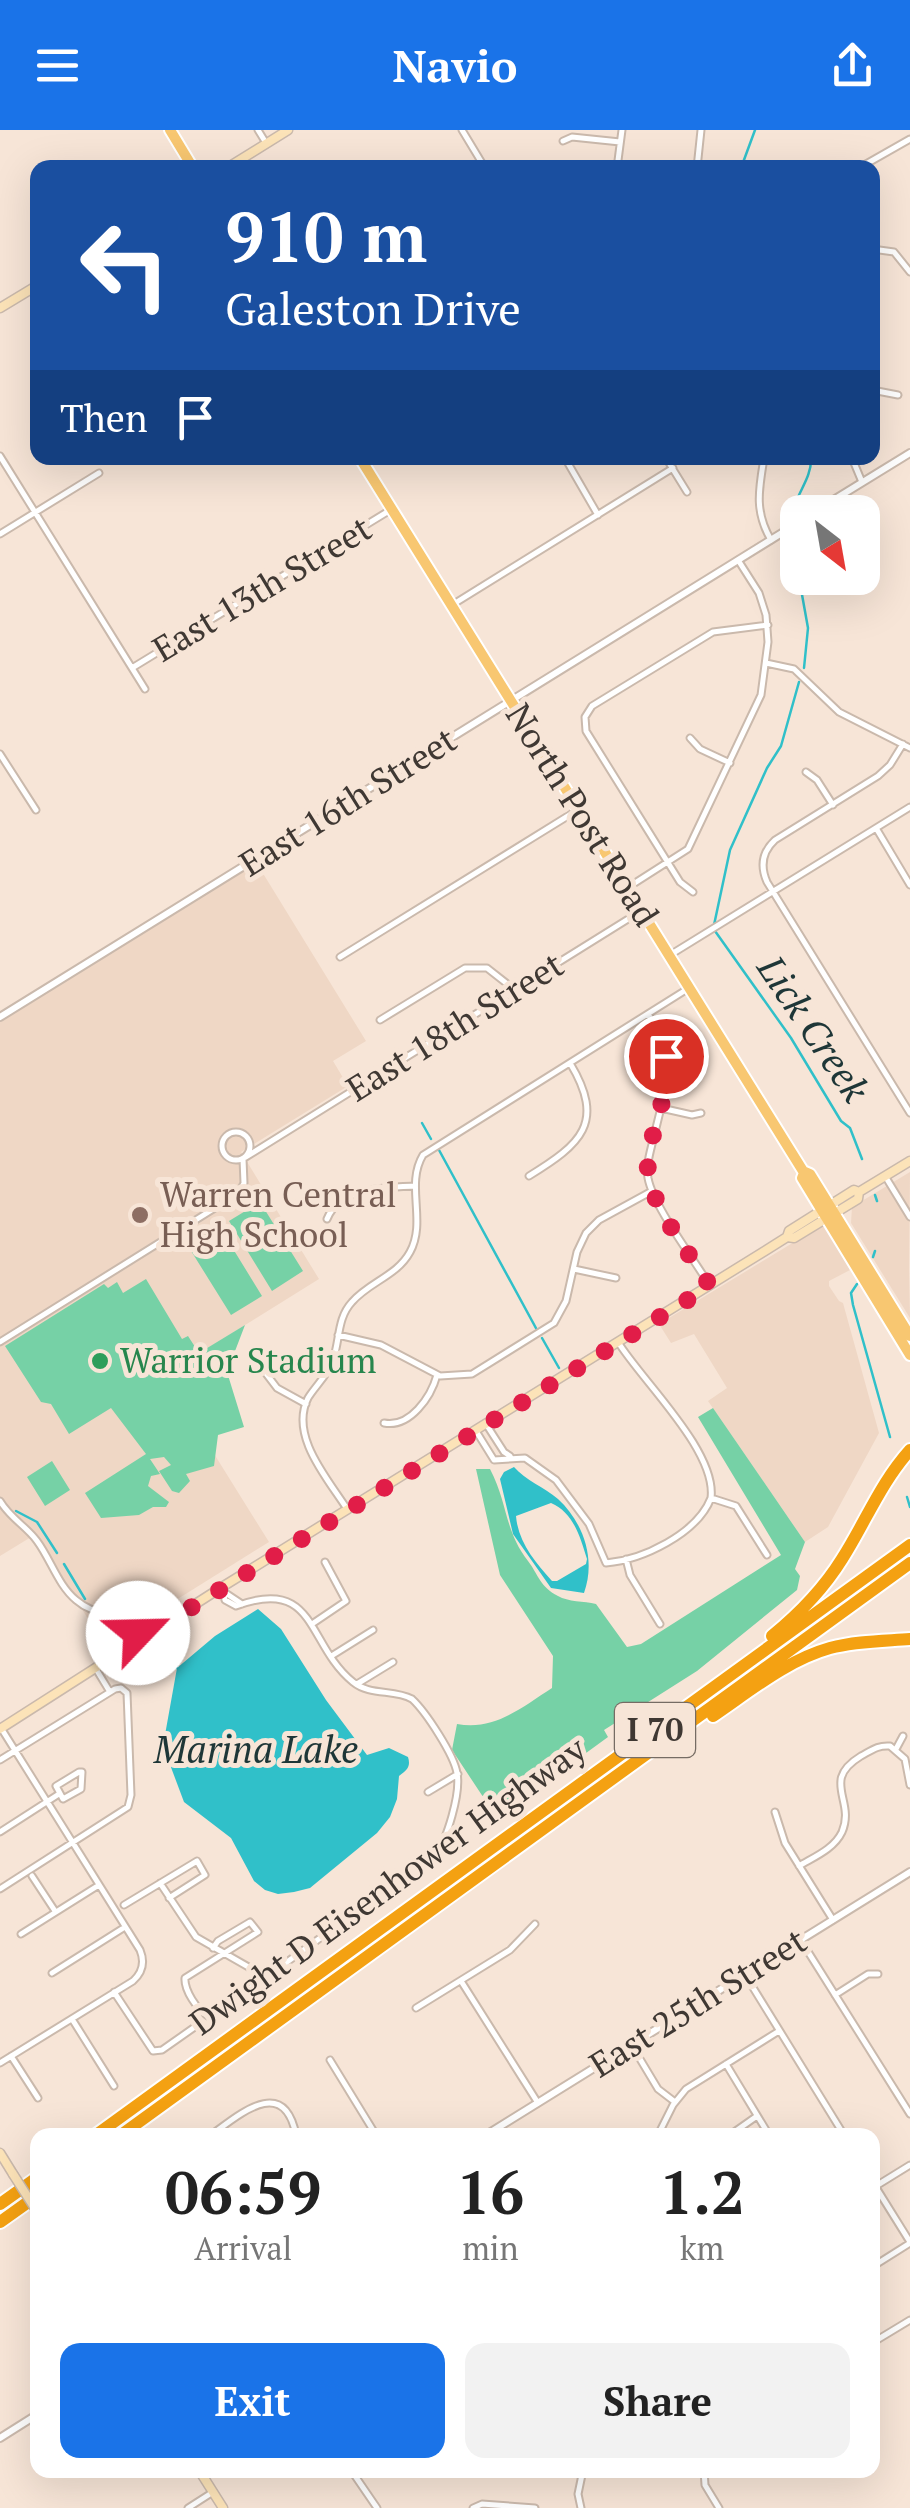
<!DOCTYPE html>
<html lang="en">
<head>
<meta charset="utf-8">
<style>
	:root { --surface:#fff; --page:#f2f2f2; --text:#222; --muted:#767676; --accent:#1a73e8 }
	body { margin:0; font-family:"PT Serif",serif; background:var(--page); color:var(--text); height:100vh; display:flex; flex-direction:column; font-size:38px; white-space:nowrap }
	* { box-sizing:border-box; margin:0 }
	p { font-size:32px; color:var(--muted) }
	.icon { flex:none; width:55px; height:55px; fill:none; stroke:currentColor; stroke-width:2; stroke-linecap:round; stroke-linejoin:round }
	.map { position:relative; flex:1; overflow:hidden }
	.details { position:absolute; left:30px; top:1998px; width:850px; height:350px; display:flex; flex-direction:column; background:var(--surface); border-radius:20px; box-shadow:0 10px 40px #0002 }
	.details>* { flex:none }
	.guide { position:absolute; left:30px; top:30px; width:850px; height:305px; border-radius:20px; box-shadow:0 10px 40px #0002; background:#1a4fa0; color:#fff; overflow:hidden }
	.needle { width:65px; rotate:149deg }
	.fabs { position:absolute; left:780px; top:365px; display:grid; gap:20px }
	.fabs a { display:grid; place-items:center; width:100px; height:100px; border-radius:20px; background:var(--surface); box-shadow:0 10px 40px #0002; font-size:50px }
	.pin { position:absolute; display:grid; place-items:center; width:85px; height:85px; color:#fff; margin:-42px; border:5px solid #fff; border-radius:50%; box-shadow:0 2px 10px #0007 }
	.me { position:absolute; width:110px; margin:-55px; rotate:66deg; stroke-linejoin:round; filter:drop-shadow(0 0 8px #0008) }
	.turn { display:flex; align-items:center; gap:35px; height:210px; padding:0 30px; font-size:45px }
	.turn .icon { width:130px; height:130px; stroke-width:2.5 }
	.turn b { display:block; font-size:70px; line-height:85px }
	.then { display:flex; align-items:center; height:95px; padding:0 30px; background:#0003; gap:20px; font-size:38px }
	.eta { display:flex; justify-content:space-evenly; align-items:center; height:170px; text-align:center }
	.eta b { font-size:60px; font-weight:800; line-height:70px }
	.cta { display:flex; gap:20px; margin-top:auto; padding:20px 30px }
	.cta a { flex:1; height:115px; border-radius:20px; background:var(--accent); color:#fff; font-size:40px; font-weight:800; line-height:115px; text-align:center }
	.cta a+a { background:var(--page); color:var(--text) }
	header { display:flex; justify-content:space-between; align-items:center; height:130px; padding:0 30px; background:var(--accent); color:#fff; font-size:45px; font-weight:800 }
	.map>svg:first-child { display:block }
	.built { fill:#efd7c5 }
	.green { fill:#76d1a6 }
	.water { fill:#30c0c9; fill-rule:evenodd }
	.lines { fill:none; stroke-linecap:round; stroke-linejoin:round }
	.stream { stroke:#30c0c9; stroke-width:2.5 }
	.minor-casing { stroke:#cab9ac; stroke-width:9 }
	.tertiary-casing { stroke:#cab9ac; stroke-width:10 }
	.secondary-casing { stroke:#cab9ac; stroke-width:11 }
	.primary-casing { stroke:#fff; stroke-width:14 }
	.motorway-casing { stroke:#fff; stroke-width:16 }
	.minor { stroke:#fff; stroke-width:5 }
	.tertiary { stroke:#fff; stroke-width:6 }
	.secondary { stroke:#fce3b8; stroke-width:8 }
	.primary { stroke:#f8c771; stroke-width:10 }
	.motorway { stroke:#f4a112; stroke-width:12 }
	.secondary-bridge-casing { stroke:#cab9ac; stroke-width:11; stroke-linecap:butt }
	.secondary-bridge { stroke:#fce3b8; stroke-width:8 }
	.route { stroke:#e11d48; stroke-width:18; stroke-dasharray:0 32.4 }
	.education-dot { fill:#8d6e63; stroke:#f7e5d7; stroke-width:4 }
	.leisure-dot { fill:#2e9e5b; stroke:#f7e5d7; stroke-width:4 }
	.labels { text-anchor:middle; stroke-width:10; stroke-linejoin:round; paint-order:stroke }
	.shield { fill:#f7e5d7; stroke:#766c64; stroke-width:2.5 }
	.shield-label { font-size:32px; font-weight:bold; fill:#3f3833 }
	.street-label { font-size:35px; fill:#3f3833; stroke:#f7e5d7 }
	.education-label { font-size:35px; fill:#785e54; stroke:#f7e5d7; text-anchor:start }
	.leisure-label { font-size:35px; fill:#27864d; stroke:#f7e5d7; text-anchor:start }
	.water-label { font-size:38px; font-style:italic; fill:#1e3637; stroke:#f7e5d7 }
</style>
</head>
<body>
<header><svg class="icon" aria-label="menu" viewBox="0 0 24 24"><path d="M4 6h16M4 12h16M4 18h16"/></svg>Navio<svg class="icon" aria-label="share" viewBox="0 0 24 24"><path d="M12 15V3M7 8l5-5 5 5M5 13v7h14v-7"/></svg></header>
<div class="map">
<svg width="910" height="2378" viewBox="0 0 910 2378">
	<rect width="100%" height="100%" fill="#f7e5d7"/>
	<path class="built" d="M256 732 366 911 333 931 348 956 241 1022 319 1149 165 1245 269 1412 104 1515 36 1404 0 1426V891Z
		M910 1042 909 1140 910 1188 851 1093 852 1077Z
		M824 1094 850 1140 829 1151V1156L839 1171 843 1173 879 1303 828 1397 805 1412 708 1271 727 1258 694 1204 671 1213 659 1194Z"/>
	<path class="green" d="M260 1072 303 1141 272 1161 229 1091Z
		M219 1096 262 1166 231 1185 188 1116Z
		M146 1149 182 1209 188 1206 199 1223 245 1195 227 1242 244 1297 218 1305 214 1336 186 1344 190 1351 179 1363 172 1361 159 1341 171 1335 164 1327 150 1329 160 1344 151 1346 148 1356 169 1372 166 1377H153L139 1385 101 1388 85 1363 146 1324 111 1278 69 1304 51 1274 41 1272 5 1216 104 1154 108 1158 117 1152 123 1163Z
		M713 1278 805 1412 795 1439 800 1446 797 1460 697 1541 604 1600 608 1607 497 1688 452 1620 457 1594C494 1601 521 1578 552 1558L553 1526 500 1445 476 1339H490C508 1373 504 1400 528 1431 538 1444 540 1457 558 1466 568 1472 584 1471 596 1474L627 1517 641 1514 781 1425 698 1287Z
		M52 1331 70 1360 45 1376 27 1347Z"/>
	<path class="water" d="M514 1337C525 1350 544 1357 558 1369 584 1393 596 1430 584 1463L551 1458 513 1404 500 1349 504 1342ZM551 1373C574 1383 580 1407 587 1429L586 1434 557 1451H552C535 1432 518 1412 516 1386Z
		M258 1479 281 1499 326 1570 367 1625 389 1618 408 1627C411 1637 407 1640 399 1646L397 1669 390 1687 377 1703 310 1758 294 1762 278 1764 265 1760 254 1751 231 1708 184 1672 163 1616 177 1538 215 1506Z"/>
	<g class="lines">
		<path class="stream" d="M741 38 755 0
			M793 392C790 369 812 352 811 328
			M795 399 798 437
			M799 448 808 498 804 538
			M714 795 730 720 767 638 781 616 799 552
			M715 801 791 908 841 991 850 998 862 1029
			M422 993 431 1009
			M439 1020 537 1200
			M875 1065 877 1071
			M873 1127 875 1121
			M857 1154 851 1163 853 1175 890 1307
			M542 1208 559 1238
			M907 1367 910 1377
			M16 1381 37 1392 57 1423
			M64 1434 85 1469
			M100 1490 117 1517
			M125 1529 131 1535 136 1534 165 1516 174 1525 177 1538"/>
		<g class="minor-casing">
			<path id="minor" d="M258 0 266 13
				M462 0 485 38
				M563 11 572 7 620 12
				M617 38 622 0
				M697 38 701 0
				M859 38 910 9
				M872 119 894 122 910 142
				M872 260 898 265
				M0 326 145 559
				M565 328 598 385
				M666 328 687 362
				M764 328C759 359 754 381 771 410
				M852 328 862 352
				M0 404 99 343
				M452 475 673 338
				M766 533 794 539 839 582 910 618
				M132 538 392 379
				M690 608 700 619 730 633
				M903 614 890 635 878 646 775 710C762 722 760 736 767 752L910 983
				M0 624 36 680
				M806 642 817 650 833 675
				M876 698 910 755
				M627 758 688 719 761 565 768 512 766 485 759 463 738 430
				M693 762 680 752 586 601 585 587 592 576 713 502 768 495
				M670 825 910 677
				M340 827 576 681
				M648 884C677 931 665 960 653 1010 650 1023 646 1035 648 1048 653 1076 694 1129 710 1156
				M380 890 465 838H487L515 860
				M661 978 692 985 701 983
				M222 1016a14 14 0 1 1 28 0a14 14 0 1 1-28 0Z
				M246 1027 641 781
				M529 1046C581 1014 606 993 570 933
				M885 1046 910 1087
				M327 1089C340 1057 386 1057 415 1056
				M574 1139 616 1148
				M338 1205 381 1215 440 1246 472 1244 554 1193 566 1171 577 1122 586 1103 599 1090 652 1061
				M0 1212 239 1063 244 1053 243 1029
				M618 1212C642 1251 717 1321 711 1368
				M258 1233 277 1258 306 1274
				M384 1293C410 1298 431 1267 437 1245
				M486 1294 504 1322 510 1326
				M476 1301 494 1330 525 1328 556 1350 589 1394 606 1433C642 1430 697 1404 711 1368
				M711 1368 736 1376 767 1425
				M0 1371C10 1388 26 1396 37 1411 51 1430 58 1455 76 1470 100 1491 121 1475 142 1508
				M347 1379C328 1349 289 1306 308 1268 316 1255 328 1245 333 1230 340 1210 337 1188 352 1172 369 1152 397 1146 410 1122 427 1091 405 1055 423 1025L689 858
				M626 1429 630 1445 660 1494
				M224 1462 242 1474
				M312 1494 346 1471 325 1432
				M333 1525 373 1500
				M96 1539 110 1562
				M357 1554 393 1532
				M896 1619 903 1606
				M0 1630 115 1559 121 1558 127 1563 131 1665 128 1677 0 1759
				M79 1642H82L81 1659 63 1669 56 1656Z
				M428 1662 458 1644
				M775 1682 785 1713 833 1790
				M0 1702 59 1664
				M799 1736C814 1727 834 1719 842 1702 856 1670 820 1651 861 1626 872 1620 878 1615 890 1616L905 1629 910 1655
				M32 1746 55 1781
				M160 1753 196 1807 266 1847
				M124 1775 197 1731 205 1745 169 1768
				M21 1804 99 1755
				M800 1809 910 1984
				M213 1818 218 1811 250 1792 258 1802 185 1848C184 1860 197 1880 208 1886L215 1884 435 1725C447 1710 461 1663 457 1643 454 1625 426 1582 412 1569 394 1559 370 1566 353 1552 306 1514 317 1446 236 1476L225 1470 222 1457
				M52 1843 125 1797
				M744 1843 844 2005
				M461 1851 538 1973
				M114 1862 153 1921 162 1920 199 1894
				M835 1865 868 1844H878
				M416 1878 510 1820 535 1794
				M72 1889 114 1956
				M631 1914 658 1959 675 1972
				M11 1926 38 1968
				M330 1930 376 2005
				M0 1933 133 1851C143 1842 145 1832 140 1820L1 1598
				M726 1934 769 2005
				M211 2005C240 1984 284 1945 296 2005
				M658 2005 673 1975 686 1959 779 1901
				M730 2005 757 1986
				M872 2051 910 2112
				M876 2056 910 2035
				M872 2137 910 2113
				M872 2213 910 2190
				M351 2340 377 2378
				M704 2340 705 2355 719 2378
				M188 2378 213 2362
				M473 2378 482 2374 535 2378
				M581 2378 578 2364 583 2340"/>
		</g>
		<g class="tertiary-casing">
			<path id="tertiary" d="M814 382 910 323
				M0 887 798 393
				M486 2005 910 1742
				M0 2308 38 2284"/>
		</g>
		<g class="secondary-casing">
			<path id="secondary" d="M227 38 288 0
				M0 178 38 155
				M787 1107 794 1108 858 1069 859 1062
				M0 1599 222 1457 768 1119 787 1107 789 1101 854 1060 859 1062 910 1031
				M0 2023 13 2044
				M199 2340 223 2378"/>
		</g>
		<g class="primary-casing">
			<path id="primary" d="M170 0 193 38
				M360 328 803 1041 810 1044 910 1206
				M804 1043 802 1048 910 1225"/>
		</g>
		<g class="motorway-casing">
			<path id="motorway" d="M772 1506C799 1484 824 1458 842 1429 865 1393 881 1352 910 1320
				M713 1586C750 1561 787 1530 830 1518 856 1511 884 1511 910 1509
				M96 2005 910 1415
				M121 2005 910 1433
				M0 2074 38 2047
				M0 2092 38 2065"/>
		</g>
		<use href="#minor" class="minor"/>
		<use href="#tertiary" class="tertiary"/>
		<use href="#secondary" class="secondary"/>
		<use href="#primary" class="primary"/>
		<use href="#motorway" class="motorway"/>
		<g class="secondary-bridge-casing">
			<path id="secondary-bridge" d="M13 2044 38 2083"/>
		</g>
		<use href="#secondary-bridge" class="secondary-bridge"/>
	</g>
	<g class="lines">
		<path class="route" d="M138 1503 142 1508 150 1503 710 1156C691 1125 644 1068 648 1033 651 996 671 963 666 926"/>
	</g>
	<circle class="education-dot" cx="140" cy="1085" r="10"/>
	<circle class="leisure-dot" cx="100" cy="1231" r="10"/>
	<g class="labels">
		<rect class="shield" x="615" y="1573" width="80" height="54" rx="8"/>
		<g class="shield-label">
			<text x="655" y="1611">I 70</text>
		</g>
		<g class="street-label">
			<text transform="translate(262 459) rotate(-31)" y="12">East 13th Street</text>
			<text transform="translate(348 672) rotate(-32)" y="12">East 16th Street</text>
			<text transform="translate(582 685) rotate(58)" y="12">North Post Road</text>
			<text transform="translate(455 897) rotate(-32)" y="12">East 18th Street</text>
			<text transform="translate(388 1756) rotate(-36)" y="12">Dwight D Eisenhower Highway</text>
			<text transform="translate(698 1873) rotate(-32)" y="12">East 25th Street</text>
		</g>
		<g class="education-label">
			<text x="160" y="1077">Warren Central<tspan x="160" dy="40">High School</tspan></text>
		</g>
		<g class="leisure-label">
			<text x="120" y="1243">Warrior Stadium</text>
		</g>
		<g class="water-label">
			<text transform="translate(813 899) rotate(56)" y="13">Lick Creek</text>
			<text x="256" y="1633">Marina Lake</text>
		</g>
	</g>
</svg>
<div class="fabs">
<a><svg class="needle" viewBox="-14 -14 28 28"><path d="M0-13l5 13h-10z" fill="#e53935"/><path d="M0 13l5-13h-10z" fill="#767676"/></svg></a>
</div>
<div class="pin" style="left:666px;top:926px;background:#d93025"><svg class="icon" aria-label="arrive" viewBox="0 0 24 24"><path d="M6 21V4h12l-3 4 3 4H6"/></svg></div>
<svg class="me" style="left:138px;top:1503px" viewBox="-20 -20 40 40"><circle r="19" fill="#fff"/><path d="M0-13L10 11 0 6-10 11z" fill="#e11d48"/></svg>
<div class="guide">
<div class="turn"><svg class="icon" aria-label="left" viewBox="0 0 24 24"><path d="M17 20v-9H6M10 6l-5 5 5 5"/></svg><div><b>910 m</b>Galeston Drive</div></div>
<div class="then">Then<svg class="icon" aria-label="arrive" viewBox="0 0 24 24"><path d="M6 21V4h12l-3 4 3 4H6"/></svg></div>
</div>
<section class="details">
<div class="eta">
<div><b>06:59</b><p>Arrival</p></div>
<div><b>16</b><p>min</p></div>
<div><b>1.2</b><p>km</p></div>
</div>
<div class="cta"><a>Exit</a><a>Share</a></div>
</section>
</div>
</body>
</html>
